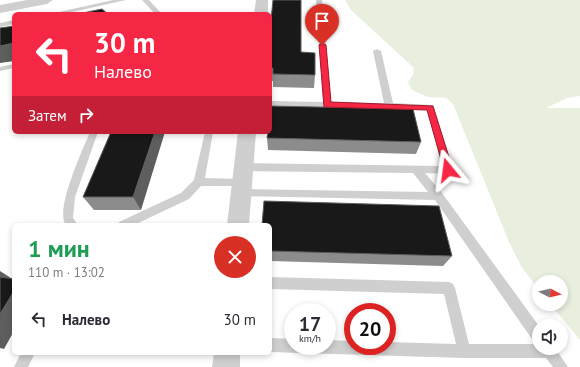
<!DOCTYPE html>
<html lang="ru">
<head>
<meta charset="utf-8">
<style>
	:root { --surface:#fff; --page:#f7f7f7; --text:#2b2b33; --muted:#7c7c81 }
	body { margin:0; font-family:"PT Sans",sans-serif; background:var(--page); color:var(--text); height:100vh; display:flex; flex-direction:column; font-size:15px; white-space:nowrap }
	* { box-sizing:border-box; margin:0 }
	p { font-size:13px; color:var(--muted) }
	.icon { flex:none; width:22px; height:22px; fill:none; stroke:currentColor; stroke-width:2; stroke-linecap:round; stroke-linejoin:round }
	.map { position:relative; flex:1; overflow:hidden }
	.side { position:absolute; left:12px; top:223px; width:260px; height:132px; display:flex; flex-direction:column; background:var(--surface); border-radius:6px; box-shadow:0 2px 6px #0003 }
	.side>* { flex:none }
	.top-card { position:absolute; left:12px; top:12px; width:260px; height:122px; border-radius:6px; box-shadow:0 2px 6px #0003; background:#f52744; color:#fff; overflow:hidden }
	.needle { width:26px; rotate:97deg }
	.tools { position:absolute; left:532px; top:275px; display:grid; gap:8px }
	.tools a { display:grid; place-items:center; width:36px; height:36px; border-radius:50%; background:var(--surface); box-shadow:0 2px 6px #0003; font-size:20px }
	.speed { position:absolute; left:284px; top:303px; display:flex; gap:8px; font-size:20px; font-weight:700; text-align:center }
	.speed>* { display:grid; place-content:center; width:52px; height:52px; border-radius:50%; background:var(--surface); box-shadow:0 2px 6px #0003; line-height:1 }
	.speed small { font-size:10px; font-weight:400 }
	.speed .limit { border:6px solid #d22; background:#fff; color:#111 }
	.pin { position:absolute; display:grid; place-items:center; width:34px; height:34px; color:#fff; margin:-41px -17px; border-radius:50% 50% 50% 0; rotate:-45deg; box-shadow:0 0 4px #0007 }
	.pin .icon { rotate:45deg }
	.me { position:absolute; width:44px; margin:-22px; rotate:344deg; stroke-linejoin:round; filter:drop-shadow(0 0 3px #0008) }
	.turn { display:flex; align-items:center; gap:14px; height:84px; padding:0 16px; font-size:18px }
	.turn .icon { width:52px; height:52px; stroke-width:2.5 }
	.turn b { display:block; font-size:28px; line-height:34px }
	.then { display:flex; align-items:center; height:38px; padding:0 16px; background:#0003; gap:8px; font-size:15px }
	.round { display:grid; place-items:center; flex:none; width:42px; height:42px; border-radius:21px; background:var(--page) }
	.headline { display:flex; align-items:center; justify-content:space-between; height:68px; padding:0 16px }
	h1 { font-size:24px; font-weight:600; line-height:30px; color:#1e9e55 }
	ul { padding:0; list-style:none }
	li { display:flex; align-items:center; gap:12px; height:56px; padding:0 16px }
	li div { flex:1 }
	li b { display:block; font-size:15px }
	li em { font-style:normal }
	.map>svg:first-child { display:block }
	.green { fill:#e9efdf }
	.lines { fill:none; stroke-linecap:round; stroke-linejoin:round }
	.service { fill:#cfcfcf; fill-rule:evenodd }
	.minor { fill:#cfcfcf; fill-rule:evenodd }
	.wall { fill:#8c8c8c }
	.shaded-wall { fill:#5e5e5e }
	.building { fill:#191919; stroke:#5e5e5e }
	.route { fill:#f52744; stroke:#9f192c }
</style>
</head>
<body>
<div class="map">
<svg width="580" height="367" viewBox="0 0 580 367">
	<rect width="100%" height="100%" fill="#fff"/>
	<path class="green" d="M345 0H580V96L567 98 546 108H580V340L550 304H561V282H539V290L521 266 509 242 453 104 446 98 428 97 412 90 408 82 413 75 414 68 351 10Z"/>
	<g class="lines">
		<path class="service" d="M113 0H126L63 14H50Z
			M142 0H149L162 14H155Z
			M316 0H322L331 102 384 103 373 51 377 49 381 51 393 103 433 105 453 170 448 174 425 173 442 193 539 326V344L534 342 435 200 237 196 236 193 237 190 241 189 428 192 413 173 243 171 238 167 243 163 442 166 427 110 270 107V101L323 102Z
			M14 20V24L0 27V23Z
			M14 64V68L0 71V67Z
			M90 132H98L75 197 73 218 78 225H66C54 211 83 149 90 132Z
			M205 132H213L205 178 241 179 245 180 246 183 245 186H201L189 199 134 225H118L119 222 181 193 194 180Z
			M270 277 449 282 453 284 455 288 469 344H539V348H555L568 367H553L546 358H464L270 352V338L293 339V346H327V340L353 341V346H387V342L456 344 444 294 270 289Z
			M21 353H35L28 367H14Z"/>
		<path class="minor" d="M27 0H53L47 4 0 13V5Z
			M256 0H268V14H254Z
			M238 132H256L249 225H227Z
			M214 353H240V367H212Z"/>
	</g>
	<path class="wall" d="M270 30 301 52 315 75 314 88 273 87V81H270Z
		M111 132 141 210H94L83 197Z
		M267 138 421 142 416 154 268 150Z
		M270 225 452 256 443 266 270 261Z"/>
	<path class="shaded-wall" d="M14 43V61L0 63V46Z
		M155 132H165L141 210 133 197Z
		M0 271 14 280 0 279Z
		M14 291V331L4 349 0 348V314Z"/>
	<path class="building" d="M273 0H301V52L315 53V75L273 74V68H270V30Z
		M102 9 108 14H78Z
		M14 26V43L0 46V28Z
		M270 106 413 109 421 142 267 138 268 132H270Z
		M111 132H155L133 197H83Z
		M264 201 439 206 452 256 270 251V225H262Z
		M0 277 14 279V291L0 314Z"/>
	<path class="route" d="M322 43 326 45 331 102 433 106 453 170 451 173H445L444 170 427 110 324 107 319 45Z"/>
</svg>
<div class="tools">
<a><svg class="needle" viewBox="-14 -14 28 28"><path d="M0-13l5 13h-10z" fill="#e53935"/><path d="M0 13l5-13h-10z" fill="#7c7c81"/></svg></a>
<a><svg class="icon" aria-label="sound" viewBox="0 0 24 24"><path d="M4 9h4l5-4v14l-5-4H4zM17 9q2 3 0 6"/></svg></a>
</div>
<div class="speed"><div>17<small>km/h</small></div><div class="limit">20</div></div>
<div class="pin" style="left:322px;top:45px;background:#d93025"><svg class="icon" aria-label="arrive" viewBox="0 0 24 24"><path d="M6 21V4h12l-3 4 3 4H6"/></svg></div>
<svg class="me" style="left:448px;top:170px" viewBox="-20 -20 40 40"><path d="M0-17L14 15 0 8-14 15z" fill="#f52744" stroke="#fff" stroke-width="4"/></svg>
<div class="top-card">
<div class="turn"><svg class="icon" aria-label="left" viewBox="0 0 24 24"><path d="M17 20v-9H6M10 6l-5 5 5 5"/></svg><div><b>30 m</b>Налево</div></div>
<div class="then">Затем<svg class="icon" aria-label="right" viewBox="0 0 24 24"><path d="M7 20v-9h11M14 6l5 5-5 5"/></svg></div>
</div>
<section class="side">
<div class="headline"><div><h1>1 мин</h1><p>110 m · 13:02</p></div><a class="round" style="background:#d93025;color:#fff"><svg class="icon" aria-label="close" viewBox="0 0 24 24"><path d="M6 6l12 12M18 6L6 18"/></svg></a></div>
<ul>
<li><svg class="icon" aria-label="left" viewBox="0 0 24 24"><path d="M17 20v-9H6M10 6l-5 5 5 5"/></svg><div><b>Налево</b></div><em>30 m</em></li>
</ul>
</section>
</div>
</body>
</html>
